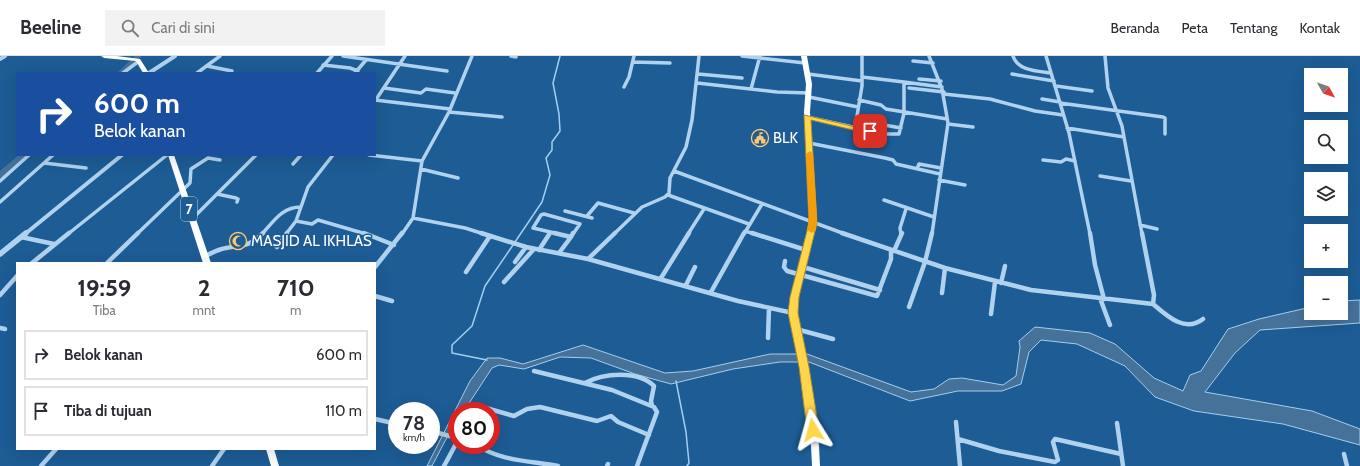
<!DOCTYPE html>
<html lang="id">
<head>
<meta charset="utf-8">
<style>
	:root { --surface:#fff; --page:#f2f2f3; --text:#2b2b33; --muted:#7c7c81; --line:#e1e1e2 }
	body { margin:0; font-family:Cabin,sans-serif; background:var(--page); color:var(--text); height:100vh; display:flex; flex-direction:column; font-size:15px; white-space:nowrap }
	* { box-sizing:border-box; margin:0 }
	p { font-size:13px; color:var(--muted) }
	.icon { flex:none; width:22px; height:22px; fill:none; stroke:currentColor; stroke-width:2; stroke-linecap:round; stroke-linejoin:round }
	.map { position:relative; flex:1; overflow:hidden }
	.panel { position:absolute; left:16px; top:206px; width:360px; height:188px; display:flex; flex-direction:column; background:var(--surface); border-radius:0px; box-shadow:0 4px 16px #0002 }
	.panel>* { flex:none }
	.hud { position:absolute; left:16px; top:16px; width:360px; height:84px; border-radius:0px; box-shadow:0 4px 16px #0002; background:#1a4fa0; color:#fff; overflow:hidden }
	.needle { width:26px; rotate:130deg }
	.fabs { position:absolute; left:1304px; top:12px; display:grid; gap:8px }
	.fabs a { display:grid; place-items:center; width:44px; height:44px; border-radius:0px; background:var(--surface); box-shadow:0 4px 16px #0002; font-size:20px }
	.speed { position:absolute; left:388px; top:346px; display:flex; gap:8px; font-size:20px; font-weight:700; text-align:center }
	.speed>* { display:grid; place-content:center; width:52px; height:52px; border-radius:50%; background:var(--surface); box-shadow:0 4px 16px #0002; line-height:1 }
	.speed small { font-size:10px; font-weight:400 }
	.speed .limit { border:6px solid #d22; background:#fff; color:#111 }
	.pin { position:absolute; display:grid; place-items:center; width:34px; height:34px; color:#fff; margin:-17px; border-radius:8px; box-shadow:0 2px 6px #0006 }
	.me { position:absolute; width:44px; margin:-22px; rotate:352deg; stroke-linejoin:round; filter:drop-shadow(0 0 3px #0008) }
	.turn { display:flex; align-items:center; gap:14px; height:84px; padding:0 12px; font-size:18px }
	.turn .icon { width:52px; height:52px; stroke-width:2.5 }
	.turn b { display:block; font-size:28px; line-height:34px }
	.eta { display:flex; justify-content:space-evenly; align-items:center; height:68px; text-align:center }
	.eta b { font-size:24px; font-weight:800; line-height:28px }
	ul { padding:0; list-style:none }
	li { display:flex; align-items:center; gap:12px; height:50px; margin:0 8px 6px; padding:0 4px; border:2px solid var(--line); border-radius:0px }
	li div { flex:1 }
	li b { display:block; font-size:15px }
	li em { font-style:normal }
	header { display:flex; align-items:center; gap:24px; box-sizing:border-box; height:56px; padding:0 20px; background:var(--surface); border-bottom:1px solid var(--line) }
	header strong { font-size:19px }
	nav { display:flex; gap:22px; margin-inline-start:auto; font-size:14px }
	.search { width:280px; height:36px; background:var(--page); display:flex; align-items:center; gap:10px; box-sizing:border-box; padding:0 14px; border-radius:0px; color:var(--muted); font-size:15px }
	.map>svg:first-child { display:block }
	.water { fill:#46729a; stroke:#a3cef0 }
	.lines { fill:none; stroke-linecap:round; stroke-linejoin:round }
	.stream { stroke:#a3cef0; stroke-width:1.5 }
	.river { fill:#46729a; fill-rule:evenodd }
	.minor-far1 { stroke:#b0d2ef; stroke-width:3.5 }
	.minor { stroke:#b0d2ef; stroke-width:4.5 }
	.tertiary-far1 { stroke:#b0d2ef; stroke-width:4 }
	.tertiary { stroke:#b0d2ef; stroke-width:5.5 }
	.trunk { fill:#fcfdff; fill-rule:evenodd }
	.route { fill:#ffd54a; stroke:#a68a30 }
	.slow { fill:#f59e0b }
	.labels { text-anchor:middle; stroke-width:3; stroke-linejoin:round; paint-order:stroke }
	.shield { fill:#1d5c95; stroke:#bbcedf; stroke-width:1 }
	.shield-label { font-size:14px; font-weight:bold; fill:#fff }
	.poi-label { font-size:15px; fill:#fff; stroke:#1d5c95; text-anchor:start }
</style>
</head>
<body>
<header>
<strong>Beeline</strong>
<div class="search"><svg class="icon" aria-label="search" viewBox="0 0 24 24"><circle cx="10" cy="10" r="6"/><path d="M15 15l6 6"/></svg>Cari di sini</div>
<nav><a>Beranda</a><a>Peta</a><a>Tentang</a><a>Kontak</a></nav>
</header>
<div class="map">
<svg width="1360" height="410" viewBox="0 0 1360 410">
	<rect width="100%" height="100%" fill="#1d5c95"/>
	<path class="water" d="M1360 244V267L1260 274 1235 297 1205 336 1312 355 1360 373V389L1283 368 1194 355 1155 341 1125 310 1077 288 1041 284 1029 296 1021 328 1002 335H958L910 345 809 306H780L733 313 671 328 635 318 591 302 560 301 524 313 499 309 492 312 464 355H457V366L445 385 432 410H427L470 325 487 302H500L523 308 583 289 665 317 693 315 770 298H807L911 336 934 333 949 323 962 322 1003 329 1016 320 1020 291 1019 285 1035 271 1090 277 1115 288 1154 322 1183 335 1190 319 1201 315 1228 273 1259 263 1311 251V257H1341V245Z"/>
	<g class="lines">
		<path class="stream" d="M515 186 542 146 550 119 546 102 552 94V86L560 75 559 58 553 27 560 0
			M487 304 452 297V289L472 270 485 230 513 189
			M676 325 686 376 689 407 687 410"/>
		<path class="river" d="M135 0H142L124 17H117Z
			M19 99H28L3 121 0 122V115Z"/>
		<path class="minor-far1" d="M343 0 447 15
			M511 0 516 1
			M742 0 805 7
			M929 0 942 33 948 67 932 178
			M1013 0C1018 15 1037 15 1051 17
			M1046 0 1069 77 1090 178
			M1105 0 1108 32 1122 70 1124 81
			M913 5 933 7
			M633 6 670 7
			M323 9 350 12 358 15
			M207 10 232 15
			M123 17 139 5
			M197 17 220 0
			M317 17 332 0
			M355 17 366 4
			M698 18 742 22
			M808 18 862 25
			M1012 18 1054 25
			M862 21 904 26
			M919 23 941 25
			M697 27 777 36 809 37
			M1056 30 1092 35
			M624 31 629 21 634 0
			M384 32 421 37 426 33 455 37
			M909 32 944 36
			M751 33 760 0
			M944 38 990 43 1035 55 1063 59
			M809 41 858 51
			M1042 43 1060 46
			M375 44 450 53
			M859 44 881 49 886 53 947 63
			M375 45 405 0
			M1060 47 1163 61 1165 62V78
			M449 56 502 61
			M807 61 885 78
			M856 64 901 72
			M948 68 973 71
			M855 72 862 30V0
			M1067 72 1124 81 1142 178
			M884 83 885 78H899L904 57V26L942 31
			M809 87 885 102 893 104 896 108 940 118
			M369 99 422 105
			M1043 104 1061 106 1066 103 1075 105
			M44 107 86 112
			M293 108 301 99
			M421 113 458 122
			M917 113 919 108 941 112
			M674 115 845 178
			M1100 120 1131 125
			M939 124 965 129
			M0 125 29 99
			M217 138 236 142 238 143 237 146
			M668 139 749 168
			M884 144 934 161
			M0 146 53 99
			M565 155 592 162
			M587 160 598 147 634 157
			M413 162 465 172 484 178
			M192 163 256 99
			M296 165 312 168 318 164 366 178
			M1140 169 1157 173
			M745 175 755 178
			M68 178 167 99
			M137 178 190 127 191 113 208 102 220 104
			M262 178C274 165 282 151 301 151
			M286 178 296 165 308 131 333 99
			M402 178 413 162 422 105 449 56 472 0
			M559 178 533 172 541 159 544 158 580 168 573 178
			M614 178 642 151 665 141 669 137 670 122 686 91 692 64 699 0
			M688 178 704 153
			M744 178 762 148
			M901 178 900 172 906 153"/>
		<path class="minor" d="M364 177 394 189
			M481 177 526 191 588 203 738 245 793 257
			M554 177 571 181
			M752 177 806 194
			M842 177 945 212 1031 234 1153 248 1154 239 1142 177
			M1090 177 1095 209 1104 243
			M21 181 54 188
			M571 181 573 177
			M277 191 287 177
			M539 194 550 177
			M894 195 902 177
			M559 197 571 181
			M205 200C212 197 219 193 226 192 242 189 250 191 263 177
			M588 203 615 177
			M785 205 784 211 787 215 877 240 891 203V194
			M515 206 526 191
			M32 207 69 177
			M107 207 138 177
			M375 211 402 177
			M803 211 880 234
			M466 216 490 180
			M661 222 689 177
			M504 226 534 193
			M1001 227 1005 210
			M686 229 695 211
			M711 236 744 177
			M942 237 945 212
			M0 239 17 220
			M375 240 392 245
			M1100 242 1110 269
			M1153 248C1167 260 1185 277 1203 263
			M909 251 925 206 932 177
			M991 258 995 226
			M0 272 5 273
			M796 273 833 283
			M768 282 769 252
			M534 315 612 334 654 351 657 356 637 410
			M585 327C603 317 638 314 654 330L651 345 652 350
			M474 355 479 350 514 360 527 353 540 351 597 365 611 360 618 366 649 379
			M375 363 397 368
			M956 366 960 410
			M1117 367 1123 410
			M431 375 457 382
			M958 383 999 395 1055 406 1058 404 1053 386 1055 383 1121 398
			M477 389C499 405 532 405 558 410
			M1344 398 1347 410
			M41 410 56 393
			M212 410 224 393
			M444 410 457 386
			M607 410 608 408"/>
		<path class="tertiary-far1" d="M0 3 5 0
			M149 17 175 0
			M25 178 122 99"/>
		<path class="tertiary" d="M0 198 26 177"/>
		<path class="trunk" d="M101 0H117L140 3 149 17H143L136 5 104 2Z
			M801 0H807L812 28 810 56 816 167 798 241 797 257 808 311 819 390 820 410H812L811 390 800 311 789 257 790 241 810 167 804 56 806 28Z
			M168 99H174L211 207H203Z
			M266 393H274L279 410H271Z"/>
	</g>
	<path class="route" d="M804 59 874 75 870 78 811 64 817 167 799 241 798 257 809 311 819 374 817 378 813 379 809 378 807 374 799 311 788 257 790 241 809 167Z"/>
	<path class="slow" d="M810 95 813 98 817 162 816 174 812 177 807 174 809 162 806 98Z"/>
	<defs>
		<g id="civic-ring" transform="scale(0.9)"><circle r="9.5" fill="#1d5c95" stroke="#fec86f" stroke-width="1.5"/><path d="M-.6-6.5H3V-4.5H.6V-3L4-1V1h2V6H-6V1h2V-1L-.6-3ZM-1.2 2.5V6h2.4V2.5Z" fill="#fec86f"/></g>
		<g id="mosque-ring" transform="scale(0.9)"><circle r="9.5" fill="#1d5c95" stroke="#fec86f" stroke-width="1.5"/><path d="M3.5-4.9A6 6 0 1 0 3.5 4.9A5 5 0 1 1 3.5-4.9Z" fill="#fec86f"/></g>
	</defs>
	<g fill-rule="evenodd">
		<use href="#civic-ring" x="760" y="82"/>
		<use href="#mosque-ring" x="238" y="185"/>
	</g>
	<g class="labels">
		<rect class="shield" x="181" y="141" width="16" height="24" rx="3"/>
		<g class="shield-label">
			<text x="189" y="158">7</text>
		</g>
		<g class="poi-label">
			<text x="773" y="87">BLK</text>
			<text x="251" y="190">MASJID AL IKHLAS</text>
		</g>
	</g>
</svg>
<div class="fabs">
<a><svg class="needle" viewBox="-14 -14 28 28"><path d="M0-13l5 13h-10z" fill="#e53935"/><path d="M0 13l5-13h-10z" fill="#7c7c81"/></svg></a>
<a><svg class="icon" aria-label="search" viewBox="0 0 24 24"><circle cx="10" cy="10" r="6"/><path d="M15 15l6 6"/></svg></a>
<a><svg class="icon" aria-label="layers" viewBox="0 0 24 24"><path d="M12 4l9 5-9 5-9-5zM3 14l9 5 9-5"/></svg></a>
<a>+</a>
<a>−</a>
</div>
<div class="speed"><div>78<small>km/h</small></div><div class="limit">80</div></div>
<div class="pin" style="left:870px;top:75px;background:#d93025"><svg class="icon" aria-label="arrive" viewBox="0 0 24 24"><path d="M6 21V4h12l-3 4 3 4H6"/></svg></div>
<svg class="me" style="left:813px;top:374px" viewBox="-20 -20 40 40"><path d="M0-17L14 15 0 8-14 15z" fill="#ffd54a" stroke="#fff" stroke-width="4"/></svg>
<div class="hud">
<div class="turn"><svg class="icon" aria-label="right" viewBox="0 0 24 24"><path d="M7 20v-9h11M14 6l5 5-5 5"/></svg><div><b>600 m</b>Belok kanan</div></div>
</div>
<section class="panel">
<div class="eta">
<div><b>19:59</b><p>Tiba</p></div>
<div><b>2</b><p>mnt</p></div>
<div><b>710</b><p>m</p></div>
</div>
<ul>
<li><svg class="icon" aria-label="right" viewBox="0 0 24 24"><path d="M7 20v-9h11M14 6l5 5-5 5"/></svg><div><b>Belok kanan</b></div><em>600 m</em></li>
<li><svg class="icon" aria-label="arrive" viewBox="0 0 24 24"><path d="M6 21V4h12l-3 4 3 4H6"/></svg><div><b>Tiba di tujuan</b></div><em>110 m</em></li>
</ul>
</section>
</div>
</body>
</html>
